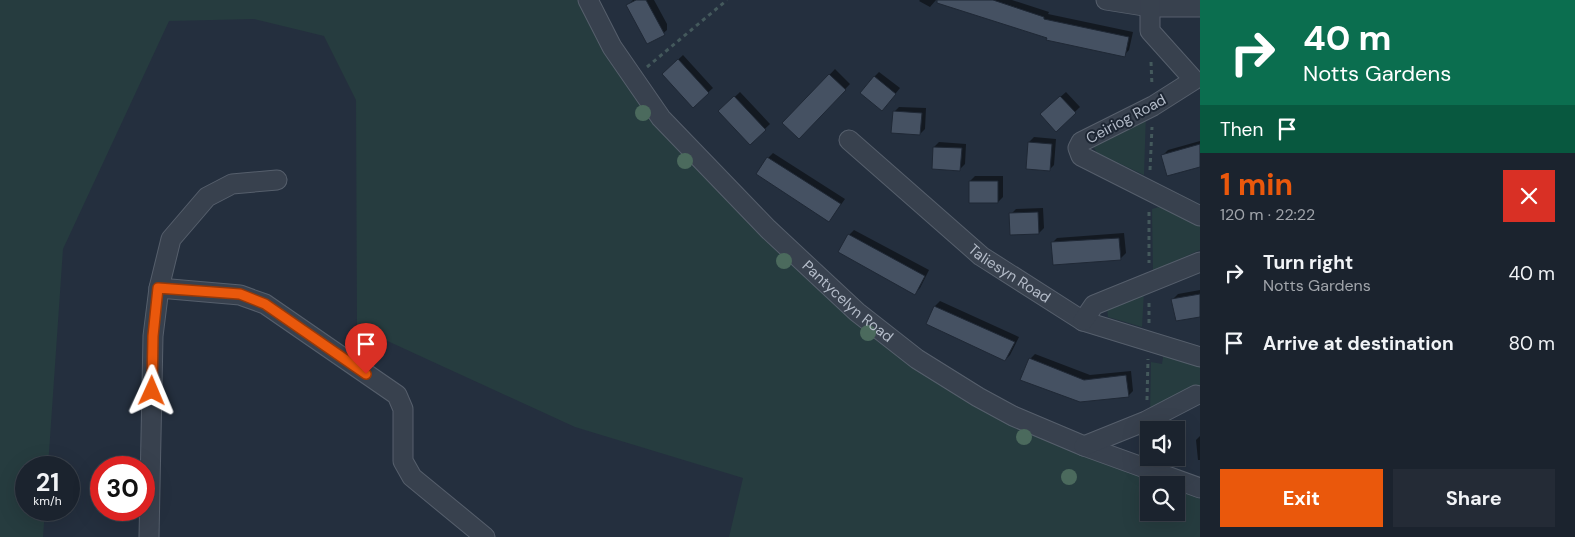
<!DOCTYPE html>
<html lang="en">
<head>
<meta charset="utf-8">
<style>
	:root { --surface:#1b232e; --page:#242b36; --text:#f1f3f6; --muted:#a0a4aa; --line:#39404a; --accent:#ea580c }
	body { margin:0; font-family:"DM Sans",sans-serif; background:var(--page); color:var(--text); height:100vh; display:flex; flex-direction:column; font-size:19px; white-space:nowrap }
	* { box-sizing:border-box; margin:0 }
	p { font-size:16px; color:var(--muted) }
	.icon { flex:none; width:28px; height:28px; fill:none; stroke:currentColor; stroke-width:2; stroke-linecap:round; stroke-linejoin:round }
	.map { position:relative; flex:1; overflow:hidden }
	.side { display:flex; flex-direction:column; background:var(--surface); width:375px }
	.side>* { flex:none }
	.guide { background:#0b6e4f; color:#fff; overflow:hidden }
	.tools { position:absolute; left:1140px; top:421px; display:grid; gap:10px }
	.tools a { display:grid; place-items:center; width:45px; height:45px; border-radius:0px; background:var(--surface); box-shadow:0 5px 20px #0002,0 0 0 1px var(--line); font-size:25px }
	.speed { position:absolute; left:15px; top:456px; display:flex; gap:10px; font-size:25px; font-weight:700; text-align:center }
	.speed>* { display:grid; place-content:center; width:65px; height:65px; border-radius:50%; background:var(--surface); box-shadow:0 5px 20px #0002,0 0 0 1px var(--line); line-height:1 }
	.speed small { font-size:12px; font-weight:400 }
	.speed .limit { border:8px solid #d22; background:#fff; color:#111 }
	.pin { position:absolute; display:grid; place-items:center; width:42px; height:42px; color:#fff; margin:-51px -21px; border-radius:50% 50% 50% 0; rotate:-45deg; box-shadow:0 0 5px #0007 }
	.pin .icon { rotate:45deg }
	.me { position:absolute; width:55px; margin:-28px; rotate:1deg; stroke-linejoin:round; filter:drop-shadow(0 0 4px #0008) }
	.turn { display:flex; align-items:center; gap:18px; height:105px; padding:0 20px; font-size:22px }
	.turn .icon { width:65px; height:65px; stroke-width:2.5 }
	.turn b { display:block; font-size:35px; line-height:42px }
	.then { display:flex; align-items:center; height:48px; padding:0 20px; background:#0003; gap:10px; font-size:19px }
	.round { display:grid; place-items:center; flex:none; width:52px; height:52px; border-radius:0px; background:var(--page) }
	.headline { display:flex; align-items:center; justify-content:space-between; height:85px; padding:0 20px }
	h1 { font-size:30px; font-weight:700; line-height:38px; color:var(--accent) }
	.cta { display:flex; gap:10px; margin-top:auto; padding:10px 20px }
	.cta a { flex:1; height:58px; border-radius:0px; background:var(--accent); color:#fff; font-size:20px; font-weight:700; line-height:58px; text-align:center }
	.cta a+a { background:var(--page); color:var(--text) }
	ul { padding:0; list-style:none }
	li { display:flex; align-items:center; gap:15px; height:70px; padding:0 20px }
	li div { flex:1 }
	li b { display:block; font-size:19px }
	li em { font-style:normal }
	main { display:flex; flex:1; min-height:0 }
	.map>svg:first-child { display:block }
	.green { fill:#263c3f }
	.shadow { fill:#0007 }
	.building { fill:#455162; stroke:#1f2835 }
	.lines { fill:none; stroke-linecap:round; stroke-linejoin:round }
	.minor-casing { stroke:#565f6c; stroke-width:21 }
	.path { stroke:#44595c; stroke-width:3; stroke-dasharray:4 4; stroke-linecap:butt }
	.minor { stroke:#38414e; stroke-width:19 }
	.tree { fill:#4b6a5d }
	.route-casing { stroke:#983908; stroke-width:12 }
	.route { stroke:#ea580c; stroke-width:9 }
	.labels { text-anchor:middle; stroke-width:4; stroke-linejoin:round; paint-order:stroke }
	.street-label { font-size:15px; fill:#b4bcc9; stroke:#1d2633 }
</style>
</head>
<body>
<main>
<div class="map">
<svg width="1200" height="537" viewBox="0 0 1200 537">
	<rect width="100%" height="100%" fill="#242f3e"/>
	<path class="green" d="M0 0H581L641 105 934 379 1071 450 1163 485H1149V512H1176V490L1200 499V537H729L743 478 575 427 357 327 356 100 324 36 254 19 169 21 63 249 48 467 26 468V510H45L43 537H0Z
		M1146 112 1144 175 1097 153 1093 146Z
		M1167 205 1200 222V250L1153 271 1152 209Z
		M1144 291 1142 327 1108 317 1107 309Z
		M1164 351 1200 363V386L1150 413 1151 362 1162 364Z"/>
	<path class="shadow" d="M633 0H654L667 24V30L661 35 628 5Z
		M920 0H936L930 7 919 1Z
		M944 0H1012L1049 12 1048 14 1133 32 1129 50 1124 55 1048 38Z
		M683 55 713 88 693 106 663 74Z
		M835 69 850 84 799 137 784 123Z
		M879 72 900 88 887 104 874 77Z
		M740 92 770 124 750 143 720 111Z
		M1066 92 1080 107 1056 130 1041 114Z
		M899 107 926 108 925 129 920 134 894 112Z
		M1034 137 1056 139 1054 165 1049 170 1029 142Z
		M1200 141V166L1163 155 1168 150Z
		M939 142 966 144 965 164 960 169 934 147Z
		M773 153 845 199 829 221 768 158Z
		M975 176H1003V197L998 202 970 181Z
		M1043 208 1044 228 1039 233 1011 214 1016 209Z
		M854 230 929 270 920 288 915 293 840 251 849 235Z
		M1124 233 1126 253 1121 258 1052 243 1057 238Z
		M1200 290V316L1173 299 1178 294Z
		M940 301 1019 337 1010 355 1005 360 928 324 935 306Z
		M1035 354 1090 375 1131 371 1133 391 1128 396 1080 401 1030 359Z
		M1200 436V460H1198L1196 440Z"/>
	<path class="building" d="M636 0H646L665 35 647 44 626 5Z
		M937 0H993L1044 17V19L1129 37 1125 57 1046 40 1047 38 937 3Z
		M678 59 709 93 693 108 662 74Z
		M829 74 846 90 799 139 782 123Z
		M874 76 896 94 882 111 860 93Z
		M734 96 766 130 750 145 718 111Z
		M1060 96 1076 113 1056 132 1040 114Z
		M893 111 922 113 920 135 891 133Z
		M1028 142 1052 144 1050 171 1026 169Z
		M1200 144V167L1167 176 1161 155Z
		M933 147 962 148 960 171 932 169Z
		M767 157 841 204 829 222 756 174Z
		M969 181H998V203H969Z
		M1038 212 1039 234 1010 235 1009 213Z
		M848 234 925 276 915 295 838 252Z
		M1119 238 1121 260 1053 265 1051 242Z
		M1200 294V317L1176 321 1171 299Z
		M934 306 1015 342 1005 361 926 324Z
		M1029 358 1084 380 1126 375 1129 397 1080 402 1020 380Z"/>
	<g class="lines">
		<g class="minor-casing">
			<g id="minor">
				<path id="s1" d="M588 0 612 47 661 118 768 229 857 312 917 359 978 397 1013 416 1084 446 1200 488"/>
				<path d="M1106 0 1150 7H1200"/>
				<path d="M1150 0V31L1194 80 1153 106 1081 142 1078 148 1081 156 1200 216"/>
				<path id="s2" d="M849 140 981 256 1083 321 1200 357"/>
				<path d="M159 288 240 295 265 304 397 395 403 409V461L412 477 485 537"/>
				<path d="M1083 321 1094 305 1200 262"/>
				<path d="M1084 446 1146 421 1196 395"/>
				<path d="M149 537 153 336 159 288 171 239 207 197 232 184 277 180"/>
			</g>
		</g>
		<path class="path" d="M1151 62 1152 86
			M647 67 727 0
			M1150 170 1152 127
			M1149 212V263
			M1149 323V302
			M1147 400 1148 359"/>
		<use href="#minor" class="minor"/>
	</g>
	<g class="tree">
		<circle cx="643" cy="113" r="8"/>
		<circle cx="685" cy="161" r="8"/>
		<circle cx="784" cy="261" r="8"/>
		<circle cx="868" cy="333" r="8"/>
		<circle cx="1024" cy="437" r="8"/>
		<circle cx="1069" cy="477" r="8"/>
	</g>
	<g class="lines">
		<g class="route-casing">
			<path id="route" d="M152 391 153 336 158 288 240 294 265 304 366 374"/>
		</g>
		<use href="#route" class="route"/>
	</g>
	<g class="labels">
		<g class="street-label">
			<text transform="translate(1126 119) rotate(-28)" y="5">Ceiriog Road</text>
			<text dy="5" stroke="none"><textPath href="#s2" startOffset="209">Taliesyn Road</textPath></text>
			<text dy="5" stroke="none"><textPath href="#s1" startOffset="401">Pantycelyn Road</textPath></text>
		</g>
	</g>
</svg>
<div class="tools">
<a><svg class="icon" aria-label="sound" viewBox="0 0 24 24"><path d="M4 9h4l5-4v14l-5-4H4zM17 9q2 3 0 6"/></svg></a>
<a><svg class="icon" aria-label="search" viewBox="0 0 24 24"><circle cx="10" cy="10" r="6"/><path d="M15 15l6 6"/></svg></a>
</div>
<div class="speed"><div>21<small>km/h</small></div><div class="limit">30</div></div>
<div class="pin" style="left:366px;top:374px;background:#d93025"><svg class="icon" aria-label="arrive" viewBox="0 0 24 24"><path d="M6 21V4h12l-3 4 3 4H6"/></svg></div>
<svg class="me" style="left:152px;top:391px" viewBox="-20 -20 40 40"><path d="M0-17L14 15 0 8-14 15z" fill="#ea580c" stroke="#fff" stroke-width="4"/></svg>
</div>
<section class="side">
<div class="guide">
<div class="turn"><svg class="icon" aria-label="right" viewBox="0 0 24 24"><path d="M7 20v-9h11M14 6l5 5-5 5"/></svg><div><b>40 m</b>Notts Gardens</div></div>
<div class="then">Then<svg class="icon" aria-label="arrive" viewBox="0 0 24 24"><path d="M6 21V4h12l-3 4 3 4H6"/></svg></div>
</div>
<div class="headline"><div><h1>1 min</h1><p>120 m · 22:22</p></div><a class="round" style="background:#d93025;color:#fff"><svg class="icon" aria-label="close" viewBox="0 0 24 24"><path d="M6 6l12 12M18 6L6 18"/></svg></a></div>
<ul>
<li><svg class="icon" aria-label="right" viewBox="0 0 24 24"><path d="M7 20v-9h11M14 6l5 5-5 5"/></svg><div><b>Turn right</b><p>Notts Gardens</p></div><em>40 m</em></li>
<li><svg class="icon" aria-label="arrive" viewBox="0 0 24 24"><path d="M6 21V4h12l-3 4 3 4H6"/></svg><div><b>Arrive at destination</b></div><em>80 m</em></li>
</ul>
<div class="cta"><a>Exit</a><a>Share</a></div>
</section>
</main>
</body>
</html>
